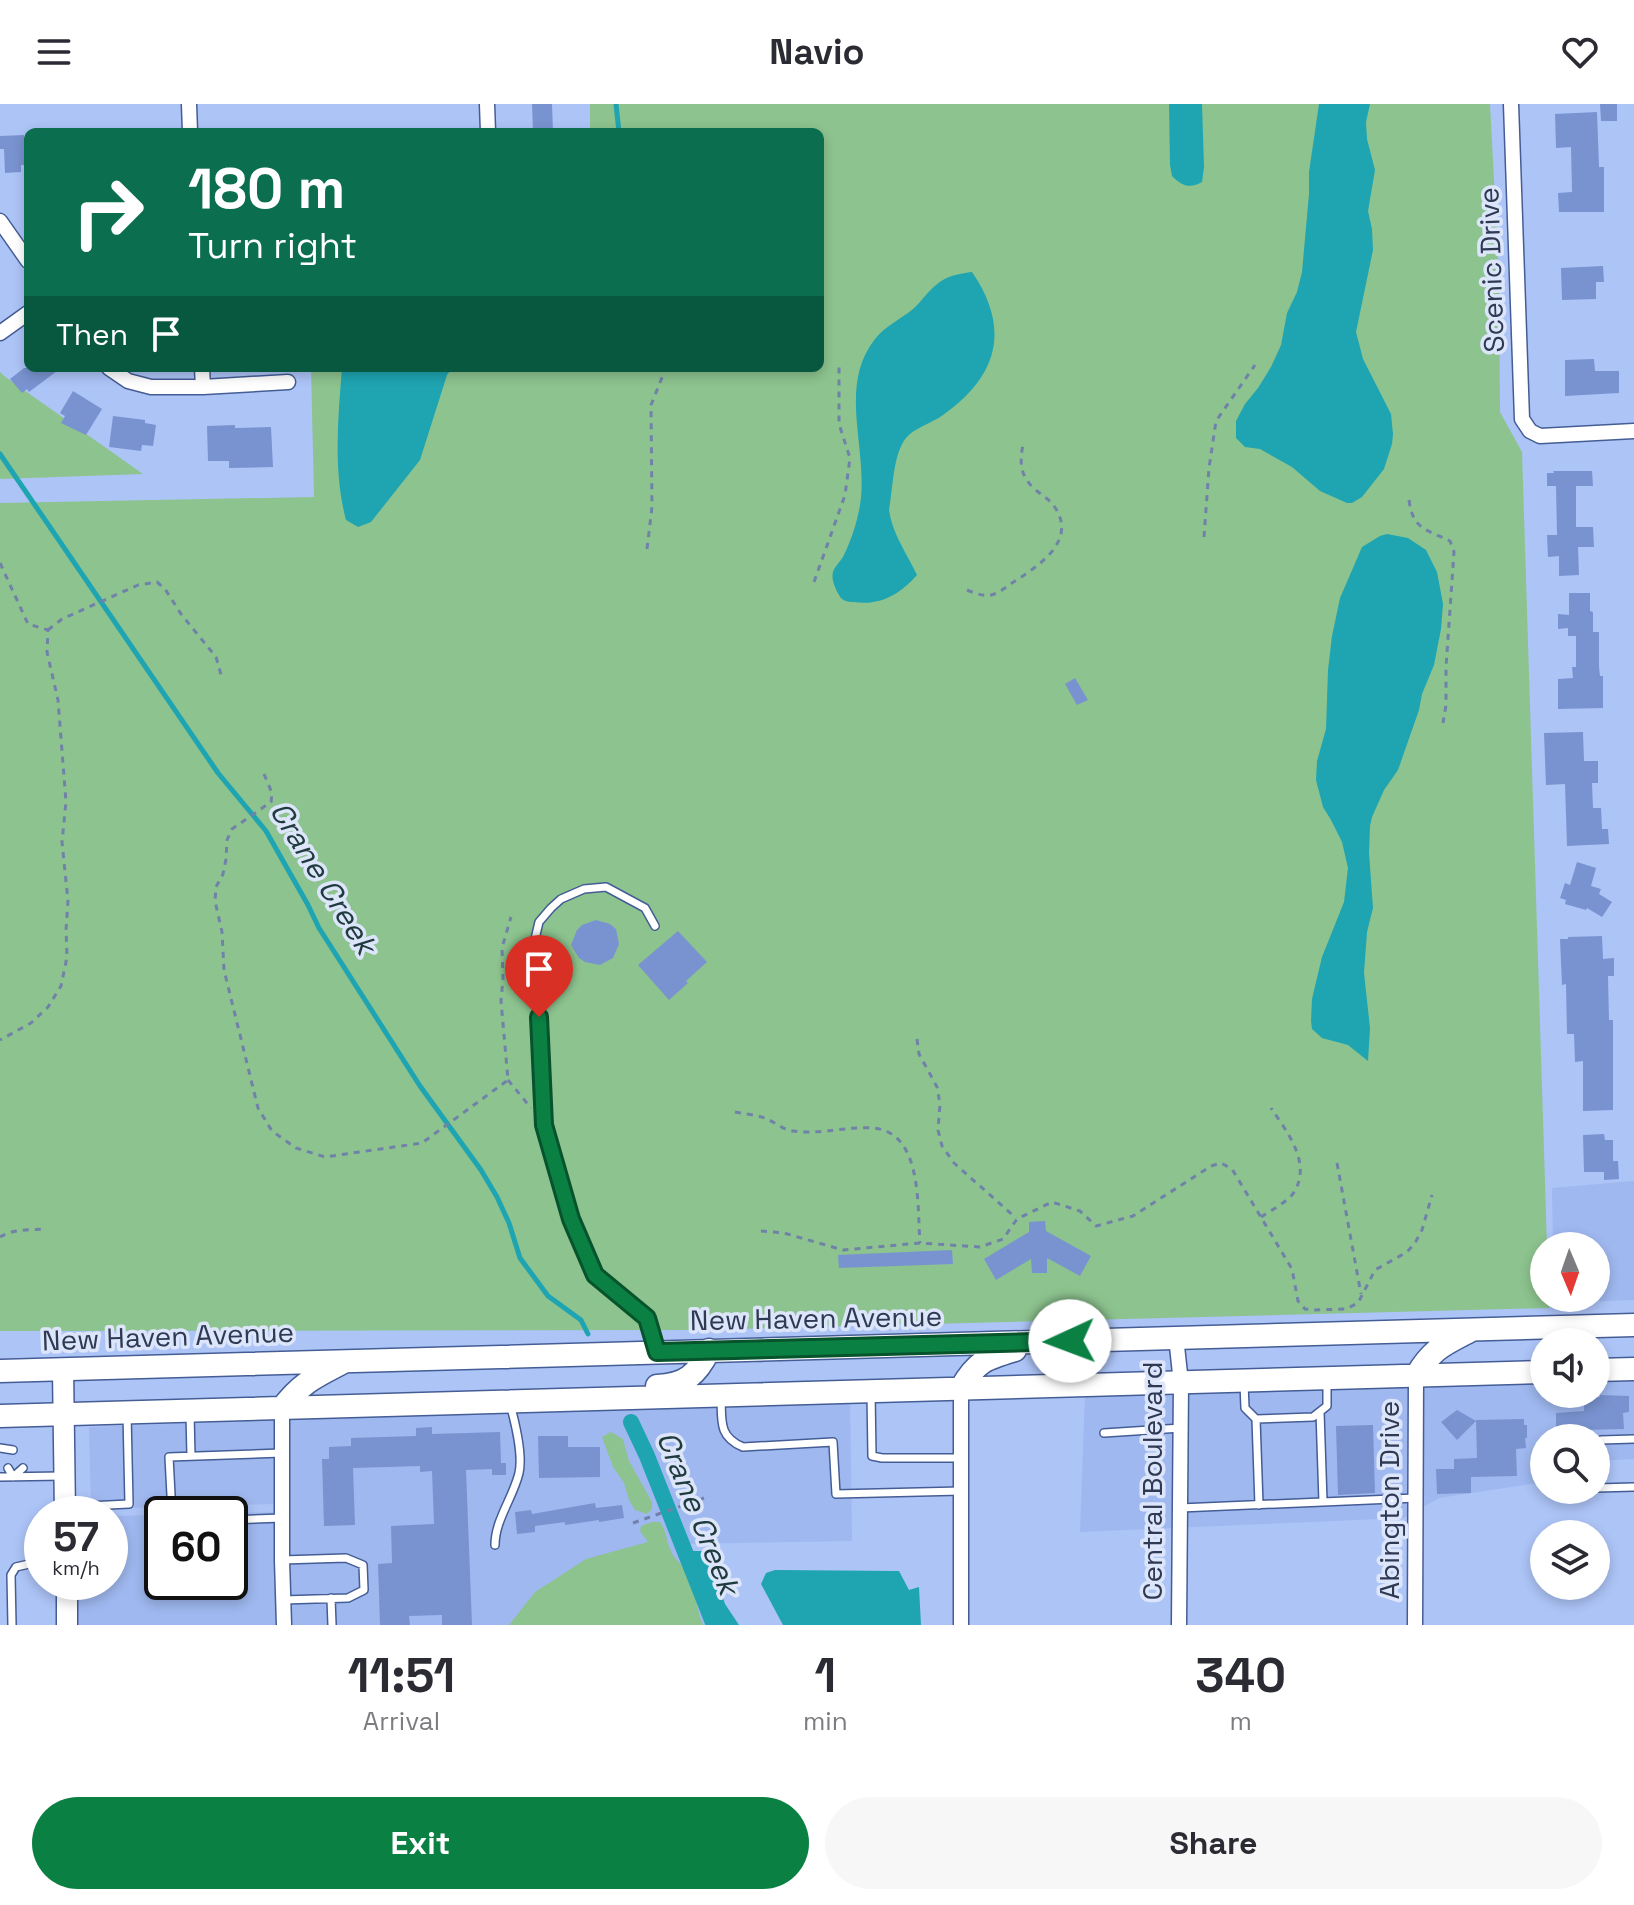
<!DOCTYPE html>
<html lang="en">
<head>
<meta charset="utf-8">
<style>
	:root { --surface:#fff; --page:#f7f7f7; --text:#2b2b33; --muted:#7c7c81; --accent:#0b8043 }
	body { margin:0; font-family:"Space Grotesk",sans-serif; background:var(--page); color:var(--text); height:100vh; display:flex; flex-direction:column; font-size:30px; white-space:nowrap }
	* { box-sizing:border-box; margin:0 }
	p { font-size:26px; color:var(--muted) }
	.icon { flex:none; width:44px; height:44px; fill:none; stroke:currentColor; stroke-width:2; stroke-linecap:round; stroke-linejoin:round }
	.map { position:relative; height:1521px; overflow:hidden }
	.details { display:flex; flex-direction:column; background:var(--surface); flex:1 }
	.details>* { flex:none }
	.guide { position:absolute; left:24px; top:24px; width:800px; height:244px; border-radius:12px; box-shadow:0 4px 12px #0003; background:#0b6e4f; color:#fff; overflow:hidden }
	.needle { width:52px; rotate:178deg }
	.buttons { position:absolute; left:1530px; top:1128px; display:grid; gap:16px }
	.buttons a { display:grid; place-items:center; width:80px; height:80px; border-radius:50%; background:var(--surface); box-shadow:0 4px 12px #0003; font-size:40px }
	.speed { position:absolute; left:24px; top:1392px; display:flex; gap:16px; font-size:40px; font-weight:700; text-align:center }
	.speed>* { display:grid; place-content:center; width:104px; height:104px; border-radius:50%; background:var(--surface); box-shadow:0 4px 12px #0003; line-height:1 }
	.speed small { font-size:20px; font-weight:400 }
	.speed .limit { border:4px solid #111; border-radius:12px; background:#fff; color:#111 }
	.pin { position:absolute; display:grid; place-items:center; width:68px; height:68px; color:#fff; margin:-82px -34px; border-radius:50% 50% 50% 0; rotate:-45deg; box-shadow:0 0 8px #0007 }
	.pin .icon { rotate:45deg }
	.me { position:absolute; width:88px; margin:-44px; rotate:268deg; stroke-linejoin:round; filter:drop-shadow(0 0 6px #0008) }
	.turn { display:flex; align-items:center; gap:28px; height:168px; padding:0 32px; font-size:36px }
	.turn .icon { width:104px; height:104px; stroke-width:2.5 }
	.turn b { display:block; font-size:56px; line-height:68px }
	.then { display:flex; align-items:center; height:76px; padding:0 32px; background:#0003; gap:16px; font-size:30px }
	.eta { display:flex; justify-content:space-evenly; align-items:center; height:136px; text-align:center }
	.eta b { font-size:48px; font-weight:700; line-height:56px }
	.cta { display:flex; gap:16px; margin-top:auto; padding:16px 32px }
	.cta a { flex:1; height:92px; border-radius:48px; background:var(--accent); color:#fff; font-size:32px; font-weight:700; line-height:92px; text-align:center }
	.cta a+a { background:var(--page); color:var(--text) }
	header { display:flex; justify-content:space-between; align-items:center; height:104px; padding:0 32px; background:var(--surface); font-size:36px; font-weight:700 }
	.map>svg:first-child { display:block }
	.built { fill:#9fb8ef }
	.green { fill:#8dc38f }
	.water { fill:#1fa4b2 }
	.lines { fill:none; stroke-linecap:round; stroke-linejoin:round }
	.stream { stroke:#1fa4b2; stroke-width:5 }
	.canal { stroke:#1fa4b2; stroke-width:16 }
	.building { fill:#7993d0 }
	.lane-casing { stroke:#455d95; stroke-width:10 }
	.street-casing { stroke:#455d95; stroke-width:17 }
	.secondary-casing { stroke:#455d95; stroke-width:23 }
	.primary-casing { stroke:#455d95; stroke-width:25 }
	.path { stroke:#7182a9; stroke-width:3; stroke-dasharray:6 6; stroke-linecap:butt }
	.lane { stroke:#fff; stroke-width:7 }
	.street { stroke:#fff; stroke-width:14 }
	.secondary { stroke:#fff; stroke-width:20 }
	.primary { stroke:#fff; stroke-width:22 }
	.route-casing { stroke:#07532c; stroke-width:20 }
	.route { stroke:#0b8043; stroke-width:14 }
	.labels { text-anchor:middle; stroke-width:7; stroke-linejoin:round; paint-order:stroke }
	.street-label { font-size:28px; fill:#2e3953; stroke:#dce5f9 }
	.water-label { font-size:30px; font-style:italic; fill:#203b3e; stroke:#dce5f9 }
</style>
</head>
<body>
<header><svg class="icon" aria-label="menu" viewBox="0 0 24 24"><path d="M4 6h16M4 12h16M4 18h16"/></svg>Navio<svg class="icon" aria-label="heart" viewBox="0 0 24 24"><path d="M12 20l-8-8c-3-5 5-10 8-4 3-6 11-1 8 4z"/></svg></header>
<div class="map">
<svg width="1634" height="1521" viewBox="0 0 1634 1521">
	<rect width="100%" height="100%" fill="#adc4f7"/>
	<path class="built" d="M1634 1077V1196L1555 1199V1194H1596V1142H1553L1552 1084Z
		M1634 1274V1355L1596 1357V1334H1544V1378L1439 1394 1423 1403 1424 1280 1544 1277V1290H1596V1275H1606L1607 1277 1612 1275Z
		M1408 1281 1407 1412 1404 1414 1080 1428 1085 1290Z
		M850 1288 852 1437 682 1440 714 1521H67V1478H110V1412L162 1411V1478H230V1410H188L282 1408V1304Z
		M275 1316V1400L91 1405 89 1323Z"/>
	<path class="green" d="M590 0H1490L1499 172 1500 308 1522 348 1547 1142H1544V1194H1548L1549 1204 699 1226 0 1227V399L314 393 311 264H820V28H590Z
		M0 268 4 272 143 370 0 375Z
		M611 1328 623 1335 629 1357 652 1398V1405L647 1410 635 1406 629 1396 624 1379 613 1363 602 1333Z
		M652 1418H660C667 1428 666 1437 671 1447 675 1457 685 1462 689 1472 696 1488 696 1505 703 1521H509L535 1488 586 1455 648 1438 640 1427 641 1422Z"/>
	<path class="water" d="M1169 0H1202L1204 63 1202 78C1189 85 1182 82 1172 72L1170 61Z
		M1319 0H1370L1366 18 1367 35 1375 66 1368 107 1372 125 1373 146 1356 228 1363 255 1391 310 1393 330 1392 340 1384 365 1362 393 1352 399H1347L1320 387 1292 363 1260 345 1245 343 1236 334V317L1245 300 1258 284 1271 263 1281 241 1287 209 1297 188 1302 168 1309 90V68Z
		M972 168C1011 225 998 272 943 311 932 319 914 324 906 334 893 350 893 384 889 406 892 429 907 450 917 471 900 490 881 502 854 498 847 498 842 497 839 491 835 485 831 474 833 468 835 462 840 458 843 453 851 437 857 419 860 401 869 346 837 283 875 235 885 222 901 215 913 205 918 201 921 196 926 191 941 174 950 171 972 168Z
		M342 264H452L447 271 420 356 371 418 358 423 346 416C333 367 338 314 342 264Z
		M1387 430 1408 434 1426 446 1437 468 1443 500 1441 525 1434 561 1422 590 1419 606 1398 666 1384 686 1372 713 1370 722 1369 749 1373 804 1367 828 1364 869 1370 924 1368 957 1348 941 1322 934 1312 925 1311 917 1312 895 1316 878 1322 853 1344 798 1348 764 1342 738 1331 716 1323 703 1316 676 1317 657 1326 625 1328 566 1332 532 1340 494 1362 443 1380 432Z
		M692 1447H708L725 1500 739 1521H721Z
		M775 1466 899 1467 909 1486 919 1483 921 1521H783L761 1480 766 1469Z"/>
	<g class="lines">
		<path class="stream" d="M616 0 619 28
			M0 350 218 669 266 727 308 801 319 824 420 982 481 1066 497 1093 509 1119 520 1154 548 1192 581 1216 588 1230"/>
		<path class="canal" d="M631 1318 647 1352 714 1521"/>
	</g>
	<path class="building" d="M532 0H552L553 28H533Z
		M1600 0H1617V17H1601Z
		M1597 8 1599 63H1604V108H1559L1558 89 1572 88 1571 43 1556 44 1555 10Z
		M24 31 25 39H28V61H21V68L5 69 4 45H0V32Z
		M1603 162 1604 178H1596V195L1562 196 1561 164Z
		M1594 255 1595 267H1619V289L1565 292V256Z
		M24 264H61L29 288 27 285 22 289 10 275Z
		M73 287 102 305 86 331 61 319 65 312 60 309Z
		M113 312 145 316V319L156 321 153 342 142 341 141 347 109 343Z
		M235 321V324L271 323 273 363 229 364V357H208L207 322Z
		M1553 367H1592L1593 382H1576V423H1593L1594 443H1578L1579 471 1559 472V452L1548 453 1547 431H1557L1556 382H1547V369H1554Z
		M1569 489H1590V507L1593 508V528H1599V563L1600 572H1603V604L1558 605V575L1573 574 1572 563H1576V532H1568V524L1558 525V510L1569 511Z
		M1075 574 1088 596 1077 601 1065 580Z
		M1583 628 1584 657H1598V679H1592L1593 704H1601L1602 725H1608L1609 740 1567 742 1565 680 1546 681 1544 629Z
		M1577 758 1596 764 1591 782 1601 785 1599 790 1612 798 1602 813 1587 804 1586 806 1565 800 1566 796 1560 794 1565 779 1570 781Z
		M596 816 610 820 616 825 619 840 613 854 600 861 585 858 579 854 571 841 577 826 582 821Z
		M678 827 707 858 686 877 688 879 669 896 638 861Z
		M1602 832 1603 855 1614 854V872H1608L1609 916H1613V1006L1583 1007V957L1575 958 1574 930H1567L1566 880 1562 881 1560 835H1568V833Z
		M1604 1030 1605 1036H1613V1057H1618L1619 1075 1604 1076V1068H1584L1583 1031Z
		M1045 1117 1046 1127 1091 1152 1080 1172 1047 1154V1169H1032L1031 1155 996 1176 984 1155 1029 1128V1118Z
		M952 1146 953 1160 839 1164 838 1151Z
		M1600 1291 1629 1292V1308L1623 1309 1624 1325 1581 1326V1333L1556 1334V1309L1584 1307V1294L1600 1293Z
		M1457 1306 1476 1317 1457 1336 1441 1318Z
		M1524 1315V1321H1527V1334H1525L1526 1344 1516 1345 1517 1372 1471 1373V1389L1437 1390 1436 1365H1454V1355L1477 1354 1476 1316Z
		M1373 1321 1375 1389 1338 1391 1336 1322Z
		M432 1323V1330L500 1328 501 1359H506V1371H492V1365L466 1366 472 1521H442V1511L409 1512 410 1521H380L378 1460 392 1459 391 1422 434 1420 432 1367 420 1368V1362L353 1364 355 1421 324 1422 322 1355H329V1343L351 1342V1334L416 1332V1324Z
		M538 1332H568V1343H600V1373L539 1374Z
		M595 1399 596 1404 622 1401 624 1414 599 1418V1416L565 1421V1418L535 1422V1428L517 1430 515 1408 531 1406 532 1410Z"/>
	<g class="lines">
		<g class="lane-casing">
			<path id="lane" d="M655 822 645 804 606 783 584 785 561 795 551 804 539 818 535 835 544 1021 571 1115 595 1171 647 1214 656 1246
				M1244 1279 1245 1304 1256 1315 1259 1401
				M871 1289 872 1352 882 1354H961
				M721 1293C722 1316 718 1333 743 1343L833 1338 836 1390 961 1387
				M1320 1308 1323 1398
				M190 1310 191 1352
				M1256 1315 1313 1313 1327 1302V1277
				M1104 1329 1181 1324
				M1601 1336 1634 1335
				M0 1344 13 1346
				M8 1364 13 1373 23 1364
				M0 1373 62 1372
				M1596 1384 1634 1383
				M67 1403 129 1400 127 1310
				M1180 1404 1416 1394
				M172 1410 169 1353 282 1349
				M230 1416 282 1414
				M495 1441C495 1416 513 1394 519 1369 523 1351 515 1318 510 1300
				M282 1456 346 1454 363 1461 364 1486 348 1494 283 1496
				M331 1494 332 1521
				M12 1521 11 1471 16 1463 42 1457"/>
		</g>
		<g class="street-casing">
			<path id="street" d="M189 0 190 28
				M487 0 488 28
				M1511 0 1522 315 1530 327 1540 332 1634 327
				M0 117 28 157
				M0 229 28 209
				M109 264 128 277 151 283H203L288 278
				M202 264 203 283
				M1176 1233 1181 1279 1179 1521
				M961 1284V1521
				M282 1304V1456L284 1521
				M1415 1521 1416 1272"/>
		</g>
		<g class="secondary-casing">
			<path id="secondary" d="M63 1265 65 1410
				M67 1478V1521"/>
		</g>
		<g class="primary-casing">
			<path id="primary" d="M1596 1266 1634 1265
				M0 1267 1634 1221
				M1416 1272C1432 1245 1443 1241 1470 1227
				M657 1282C685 1281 697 1271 709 1246
				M961 1284C977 1257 985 1255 1015 1246
				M282 1304C301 1279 315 1273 342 1259
				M0 1312 1544 1268"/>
		</g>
		<path class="path" d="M1409 396C1413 426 1426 425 1450 437L1454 448 1446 563V601L1443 619
			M1204 433 1209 364 1216 317 1255 261
			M647 445 652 403 651 301 663 271 664 264
			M0 459 28 520 48 526 47 548 58 596 66 698 62 738 68 797 66 826 67 853 61 882 48 903 31 919 0 936
			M814 478 845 391 850 354 839 320V262
			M967 486C989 495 993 493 1012 479 1037 463 1079 437 1054 402 1047 392 1033 387 1027 376 1019 365 1021 352 1023 340
			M48 526 62 515 138 481 157 478 165 485 181 510 216 553 222 574
			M264 670 272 689 271 698 232 725 227 736 226 755 223 770 216 783 215 797 222 828 224 866 258 1004 272 1027 296 1044 325 1053 422 1039 508 976 501 897 503 875 502 844 511 813
			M917 935 919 950 937 983 940 1000 938 1026 942 1042 954 1059 1016 1114
			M508 976 531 1004
			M735 1008C745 1010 756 1011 765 1014 775 1018 783 1026 793 1027 820 1031 847 1022 873 1024 923 1028 917 1103 920 1139
			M1337 1059 1361 1190
			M1261 1113C1270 1107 1285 1099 1292 1091 1314 1061 1287 1028 1271 1004
			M761 1127 784 1129 843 1146 920 1139 980 1143 1003 1135 1017 1115 1052 1098 1080 1107 1096 1122 1133 1112 1211 1062 1221 1059 1232 1065 1292 1165 1298 1197 1305 1205 1314 1206 1346 1205 1358 1199 1375 1166 1407 1148 1415 1139 1422 1126 1432 1091
			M0 1133C13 1125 29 1126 44 1125
			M633 1419 704 1394"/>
		<use href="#lane" class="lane"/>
		<use href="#street" class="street"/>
		<use href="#secondary" class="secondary"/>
		<use href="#primary" class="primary"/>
	</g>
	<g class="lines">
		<g class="route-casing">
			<path id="route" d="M539 913 544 1021 571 1115 595 1171 647 1214 657 1248 1070 1237"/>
		</g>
		<use href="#route" class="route"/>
	</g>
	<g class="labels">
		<g class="street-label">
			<text transform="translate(1491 166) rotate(-92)" y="10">Scenic Drive</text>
			<text transform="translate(816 1214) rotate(-1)" y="10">New Haven Avenue</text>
			<text transform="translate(168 1232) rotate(-2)" y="10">New Haven Avenue</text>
			<text transform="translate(1152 1377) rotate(-90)" y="10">Central Boulevard</text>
			<text transform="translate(1389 1396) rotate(-90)" y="10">Abington Drive</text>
		</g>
		<g class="water-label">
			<text transform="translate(323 774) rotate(58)" y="10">Crane Creek</text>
			<text transform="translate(698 1409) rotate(68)" y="10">Crane Creek</text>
		</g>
	</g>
</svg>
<div class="buttons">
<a><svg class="needle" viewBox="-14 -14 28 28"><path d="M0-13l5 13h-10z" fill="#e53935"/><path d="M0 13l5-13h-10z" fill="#7c7c81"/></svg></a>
<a><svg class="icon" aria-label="sound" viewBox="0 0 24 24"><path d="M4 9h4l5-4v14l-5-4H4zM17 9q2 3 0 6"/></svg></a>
<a><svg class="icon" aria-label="search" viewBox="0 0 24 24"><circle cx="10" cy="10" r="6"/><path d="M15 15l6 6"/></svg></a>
<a><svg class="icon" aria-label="layers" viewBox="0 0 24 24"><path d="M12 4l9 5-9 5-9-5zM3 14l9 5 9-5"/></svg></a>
</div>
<div class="speed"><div>57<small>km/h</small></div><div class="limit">60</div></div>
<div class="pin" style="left:539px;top:913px;background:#d93025"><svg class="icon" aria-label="arrive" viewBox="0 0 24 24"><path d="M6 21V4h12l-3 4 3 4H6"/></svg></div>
<svg class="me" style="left:1070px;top:1237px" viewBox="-20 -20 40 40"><circle r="19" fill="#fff"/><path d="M0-13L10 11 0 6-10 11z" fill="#0b8043"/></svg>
<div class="guide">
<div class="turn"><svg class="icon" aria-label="right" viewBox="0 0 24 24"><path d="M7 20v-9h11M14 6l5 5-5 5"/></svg><div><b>180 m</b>Turn right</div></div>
<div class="then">Then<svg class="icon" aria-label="arrive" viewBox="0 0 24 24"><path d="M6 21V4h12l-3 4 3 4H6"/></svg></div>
</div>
</div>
<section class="details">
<div class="eta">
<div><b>11:51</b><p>Arrival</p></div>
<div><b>1</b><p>min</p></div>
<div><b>340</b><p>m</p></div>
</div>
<div class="cta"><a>Exit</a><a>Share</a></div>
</section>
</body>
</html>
